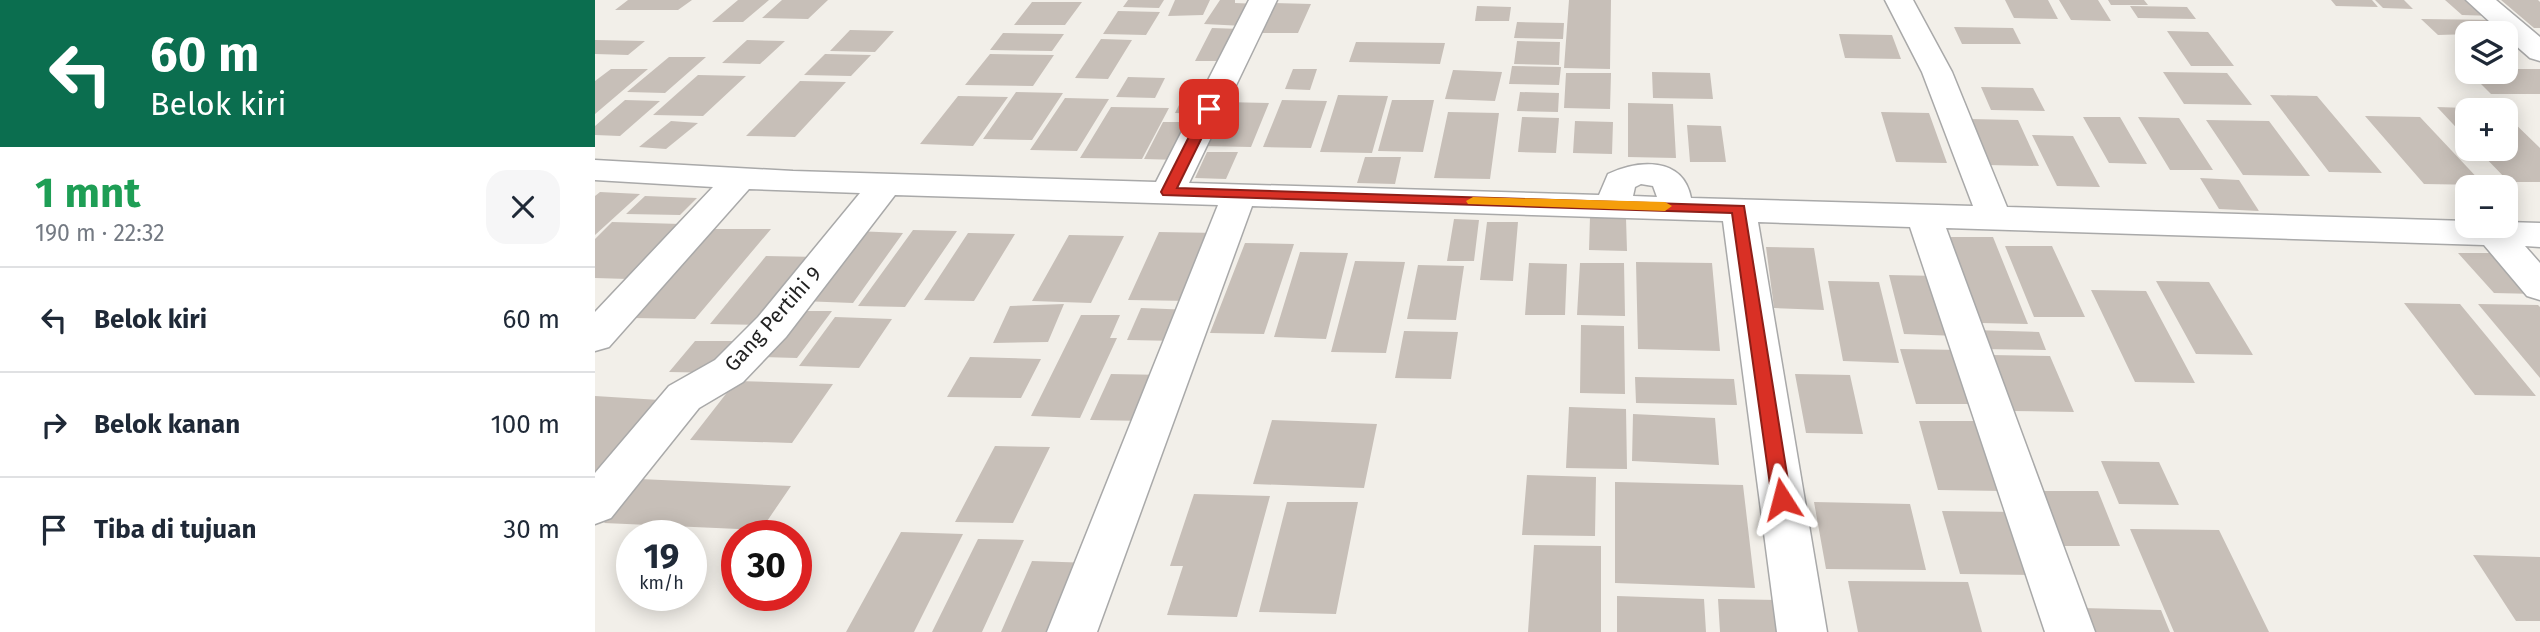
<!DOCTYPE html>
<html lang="id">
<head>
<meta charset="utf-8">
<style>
	:root { --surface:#fff; --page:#f6f6f7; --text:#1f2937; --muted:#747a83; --line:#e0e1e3 }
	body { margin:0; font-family:"Fira Sans",sans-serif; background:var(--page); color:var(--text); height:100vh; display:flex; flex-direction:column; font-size:26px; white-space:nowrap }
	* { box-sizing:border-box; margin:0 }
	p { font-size:23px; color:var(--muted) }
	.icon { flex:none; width:38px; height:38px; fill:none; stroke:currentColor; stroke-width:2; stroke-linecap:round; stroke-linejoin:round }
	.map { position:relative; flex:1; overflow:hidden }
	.sheet { display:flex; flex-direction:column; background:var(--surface); width:595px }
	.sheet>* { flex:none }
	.hud { background:#0b6e4f; color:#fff; overflow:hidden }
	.tools { position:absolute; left:1860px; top:21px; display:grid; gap:14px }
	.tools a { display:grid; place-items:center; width:63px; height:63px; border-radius:14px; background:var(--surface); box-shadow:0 4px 18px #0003; font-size:35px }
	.speed { position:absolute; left:21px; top:520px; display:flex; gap:14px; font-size:35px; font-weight:700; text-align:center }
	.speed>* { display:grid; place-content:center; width:91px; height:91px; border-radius:50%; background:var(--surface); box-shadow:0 4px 18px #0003; line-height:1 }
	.speed small { font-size:18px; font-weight:400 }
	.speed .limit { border:10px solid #d22; background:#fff; color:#111 }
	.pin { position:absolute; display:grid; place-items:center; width:60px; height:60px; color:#fff; margin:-30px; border-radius:14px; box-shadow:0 4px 10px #0006 }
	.me { position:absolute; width:77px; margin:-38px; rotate:351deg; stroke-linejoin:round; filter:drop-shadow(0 0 5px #0008) }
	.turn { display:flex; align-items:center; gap:24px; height:147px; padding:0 35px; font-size:32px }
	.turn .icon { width:91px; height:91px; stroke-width:2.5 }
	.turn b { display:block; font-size:49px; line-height:60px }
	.round { display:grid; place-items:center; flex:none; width:74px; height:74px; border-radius:21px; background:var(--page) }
	.summary { display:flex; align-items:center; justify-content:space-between; height:119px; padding:0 35px }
	h1 { font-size:42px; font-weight:700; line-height:52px; color:#1e9e55 }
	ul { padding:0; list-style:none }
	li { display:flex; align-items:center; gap:21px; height:105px; padding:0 35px; border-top:2px solid var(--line) }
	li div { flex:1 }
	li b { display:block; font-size:26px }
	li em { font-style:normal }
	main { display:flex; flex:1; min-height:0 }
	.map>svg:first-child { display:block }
	.building { fill:#c7bfb8 }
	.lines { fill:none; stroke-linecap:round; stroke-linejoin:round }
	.minor-casing { stroke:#a9a9a9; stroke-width:3 }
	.minor { fill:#fff; fill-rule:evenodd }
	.route { fill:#d93025; stroke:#8d1f18; stroke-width:2 }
	.slow { fill:#f59e0b }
	.labels { text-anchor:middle; stroke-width:5; stroke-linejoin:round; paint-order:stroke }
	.street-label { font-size:21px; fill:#222; stroke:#fff }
</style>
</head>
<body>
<main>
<section class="sheet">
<div class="hud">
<div class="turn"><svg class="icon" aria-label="left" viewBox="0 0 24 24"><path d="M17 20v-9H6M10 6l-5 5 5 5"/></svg><div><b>60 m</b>Belok kiri</div></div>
</div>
<div class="summary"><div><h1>1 mnt</h1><p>190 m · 22:32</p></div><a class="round"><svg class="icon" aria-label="close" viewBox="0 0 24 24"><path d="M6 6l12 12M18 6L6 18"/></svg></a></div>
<ul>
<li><svg class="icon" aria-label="left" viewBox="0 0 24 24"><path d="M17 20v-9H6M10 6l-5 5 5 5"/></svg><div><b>Belok kiri</b></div><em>60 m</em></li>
<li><svg class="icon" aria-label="right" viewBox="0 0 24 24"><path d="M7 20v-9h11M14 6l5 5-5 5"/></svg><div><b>Belok kanan</b></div><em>100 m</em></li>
<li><svg class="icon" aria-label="arrive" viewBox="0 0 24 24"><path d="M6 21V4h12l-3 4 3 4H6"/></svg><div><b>Tiba di tujuan</b></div><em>30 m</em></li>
</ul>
</section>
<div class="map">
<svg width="1945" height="632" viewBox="0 0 1945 632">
	<rect width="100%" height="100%" fill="#f2efe9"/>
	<path class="building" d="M33 0H97L83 10H20Z
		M143 0H174L148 22H117Z
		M187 0H233L213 19 167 18Z
		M533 0H569L564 8 528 7Z
		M580 0H615L608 15 573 16Z
		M625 0H640V3L664 4 649 26 609 24Z
		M974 0H1016L1015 69 969 68Z
		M1410 0H1453L1463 19 1419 18Z
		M1464 0H1503L1516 21 1476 20Z
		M1513 0H1549L1553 5H1516Z
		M1736 0H1777L1783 7 1741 6Z
		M1780 0H1809L1818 9 1788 8Z
		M1850 0H1881L1899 16 1867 15Z
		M1906 0H1943L1945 2V28H1939Z
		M437 2H487L470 25H419Z
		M679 3 716 4 703 33H665Z
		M882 6 916 7 914 21H880Z
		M1535 6 1592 7 1601 19 1543 18Z
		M523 11 565 12 551 35 508 34Z
		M1826 19 1904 20 1922 37H1911V33L1843 35Z
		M922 22 969 23 968 39 919 38Z
		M1359 27 1418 28 1426 44H1367Z
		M617 28 646 29 630 61H600Z
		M255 30 299 31 280 52 235 51Z
		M1572 31 1613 32 1639 66H1596Z
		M408 33 469 34 457 51 395 50Z
		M1244 34 1297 35 1306 59 1250 58Z
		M506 39 537 40 513 79 480 78Z
		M0 40 50 41 33 55 0 54Z
		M152 40 190 41 165 64 127 63Z
		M922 41 965 42 964 65 919 64Z
		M761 42 850 43 845 64 754 62Z
		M230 54 276 55 256 76 209 75Z
		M395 54 459 55 438 86 370 85Z
		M74 57H111L70 93 32 92Z
		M917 66 966 67 964 85 914 84Z
		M16 69H53L0 114V81Z
		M698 69H722L715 90 690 89Z
		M1911 69H1945V94H1896L1874 72H1911Z
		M858 70 907 72 900 101 850 99Z
		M1057 72 1115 73 1118 99 1058 98Z
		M1568 72 1632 73 1657 105 1589 104Z
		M971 73H1016L1015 109 969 108Z
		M103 75 151 76 108 116 58 115Z
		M533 77 570 78 560 98 521 97Z
		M205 81 251 82 200 137 151 136Z
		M594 85 621 86 607 114 580 113Z
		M1386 87 1438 88 1450 111 1396 110Z
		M421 92 468 93 437 140 388 139Z
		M925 92 964 93 963 112 922 111Z
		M743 95 793 96 777 153 725 152Z
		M1675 95 1722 96 1787 173 1734 172Z
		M363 96 413 97 378 146 325 144Z
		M470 98 514 99 482 151 435 150Z
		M30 100 65 101 25 136 0 135V126Z
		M687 100 732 101 716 148 668 147Z
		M797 100H839L828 152 783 151Z
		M628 102 674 103 656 147 607 146Z
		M1033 103 1078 104 1081 158 1033 157Z
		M516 107 574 108 547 159 485 158Z
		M1842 107 1872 108V139Z
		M853 112 904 113 895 179 839 178Z
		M1286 112 1334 113 1352 163 1301 162Z
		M1911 115 1945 148V182H1914L1882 149H1911Z
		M1770 116 1825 117 1889 185 1829 184Z
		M927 117 964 118 961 153 923 152Z
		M1488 117H1525L1552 164 1514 163Z
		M1543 117 1584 118 1618 170H1575Z
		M1374 119 1423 120 1444 166 1392 165Z
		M1611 120 1674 121 1715 176 1648 175Z
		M76 121 103 123 71 149 44 147Z
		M980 121 1018 122 1017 154 978 153Z
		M568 122H604L585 160 549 159Z
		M1092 125 1126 126 1131 162H1095Z
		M1437 135 1478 136 1505 187 1462 186Z
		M612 152H643L631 179 600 178Z
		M770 157H806L800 184 762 183Z
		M1605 178 1644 180 1664 211 1624 209Z
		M5 192 45 194 0 235V196Z
		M50 196 102 198 85 215 31 214Z
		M995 217 1031 218 1032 251 994 250Z
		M859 219 884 220 879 261H852Z
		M17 222 86 224 33 279 0 278V239Z
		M892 222H923L918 281 885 280Z
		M118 229H176L100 319 37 318Z
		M318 230 362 231 310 307 263 306Z
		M260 231 308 233 258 303 206 301Z
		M564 232 624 233 597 301 533 300Z
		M373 233 420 234 379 301 329 300Z
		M474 235 529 236 496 303 437 301Z
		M1355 237H1398L1433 324 1386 323Z
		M650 243 699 244 669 334 615 333Z
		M1410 246H1457L1490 317H1439Z
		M1171 247 1219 248 1229 310 1179 308Z
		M705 252 753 253 731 339 679 337Z
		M1863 253H1904L1942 294 1899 293Z
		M171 256 224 257 172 325 115 324Z
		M760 261 810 262 791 353 736 352Z
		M1041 262 1117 263 1125 351 1043 349Z
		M934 263 972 264 970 315H930Z
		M985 263H1029L1030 316 982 315Z
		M823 265 869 266 861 320 812 319Z
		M1294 275 1345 276 1363 336 1309 334Z
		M1233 281 1284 282 1304 363 1248 361Z
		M1561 281 1614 282 1658 355 1601 354Z
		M1496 290 1551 291 1600 383 1540 382Z
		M1809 303 1865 304 1941 396 1880 395Z
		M469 304 453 342 398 343 415 306Z
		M1883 304 1943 305 1945 307V378Z
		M546 308 597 310 584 341 532 340Z
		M201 311H237L202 358 165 357Z
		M486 315H525L515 338H522L485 418 436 416Z
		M240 317 297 319 264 368 204 366Z
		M986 325 1029 326 1030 394 985 393Z
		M1377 330 1444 332 1451 350 1384 349Z
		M809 331 863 332 856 379 800 378Z
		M100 341H151L127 373 74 372Z
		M1305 349 1368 350 1386 404H1321Z
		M1395 355 1455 356 1479 412 1416 411Z
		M375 357 446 359 426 398 352 397Z
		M516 374 572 375 553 421 495 420Z
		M1200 374 1255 375 1268 434 1211 433Z
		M1040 377 1139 379 1142 405 1041 403Z
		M141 381 238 384 197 443 95 440Z
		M0 396 81 401 16 472 0 471Z
		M974 407 1031 409 1032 469 971 468Z
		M1038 414 1120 418 1124 465 1037 461Z
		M677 420 782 424 769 488 658 484Z
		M1324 421H1387L1410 491 1343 490Z
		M400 446 455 447 418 523 360 522Z
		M1506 461 1564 462 1584 505 1524 504Z
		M932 475 1001 477 1000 536 927 535Z
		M45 479 196 486 166 530 9 523Z
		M1020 482 1148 485 1160 588 1020 583Z
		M1447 491H1503L1525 546H1467Z
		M599 494 675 496 642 617 572 615 588 566H575Z
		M692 502H763L741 614 664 612Z
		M1219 502 1315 504 1331 570 1231 569Z
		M1347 511 1423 512 1445 575 1365 574Z
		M1535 529 1624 530 1674 632H1579Z
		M306 532 368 534 319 632H251Z
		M383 539 429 540 387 632H337Z
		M939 545 1006 546V632H933Z
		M1878 555 1945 557V621H1921Z
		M437 561 497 563 469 632H406Z
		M1253 581 1373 582 1387 632H1263Z
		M1022 596 1109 599 1111 632H1022Z
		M1123 599 1183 600 1187 632H1125Z
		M1487 608 1566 610 1575 632H1496Z"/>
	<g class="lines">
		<g class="minor-casing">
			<path id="minor" d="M654 0H682L594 183 1004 195 1013 174C1043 160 1088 156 1096 198L1378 206 1327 72 1290 0H1318L1357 72 1412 207 1872 221V226H1911V222L1945 223V247L1930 246 1945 263V300L1932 296 1889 245 1351 228 1500 632H1450L1315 227 1163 222 1232 632H1182L1128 221 657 206 502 632H452L623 205 300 195 191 337 148 382 104 408 16 518 0 524V473L74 386 120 360 163 317 265 193 154 189 14 347 0 351V312L118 187 0 180V160L198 171 561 182ZM1046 184 1058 186 1062 197 1038 196 1040 187Z
				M1871 0H1901L1945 37V61L1935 58 1911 37V33H1907Z"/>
		</g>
		<use href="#minor" class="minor"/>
	</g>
	<path class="route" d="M614 105 621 109 582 188 1149 206 1196 499 1193 505 1187 507 1180 505 1177 499 1137 213 568 195 566 192 608 109Z"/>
	<path class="slow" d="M878 197 1070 202 1077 206 1070 211 873 204 871 201Z"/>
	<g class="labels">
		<g class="street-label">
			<text transform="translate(178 319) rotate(-48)" y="7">Gang Pertihi 9</text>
		</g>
	</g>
</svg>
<div class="tools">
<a><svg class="icon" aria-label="layers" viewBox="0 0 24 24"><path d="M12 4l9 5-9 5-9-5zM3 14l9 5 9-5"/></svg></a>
<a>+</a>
<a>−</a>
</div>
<div class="speed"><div>19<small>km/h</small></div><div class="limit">30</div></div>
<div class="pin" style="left:614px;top:109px;background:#d93025"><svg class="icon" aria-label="arrive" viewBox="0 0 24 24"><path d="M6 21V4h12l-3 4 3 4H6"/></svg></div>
<svg class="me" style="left:1187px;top:499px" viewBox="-20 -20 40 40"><path d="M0-17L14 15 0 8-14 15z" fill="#d93025" stroke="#fff" stroke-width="4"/></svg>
</div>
</main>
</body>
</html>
